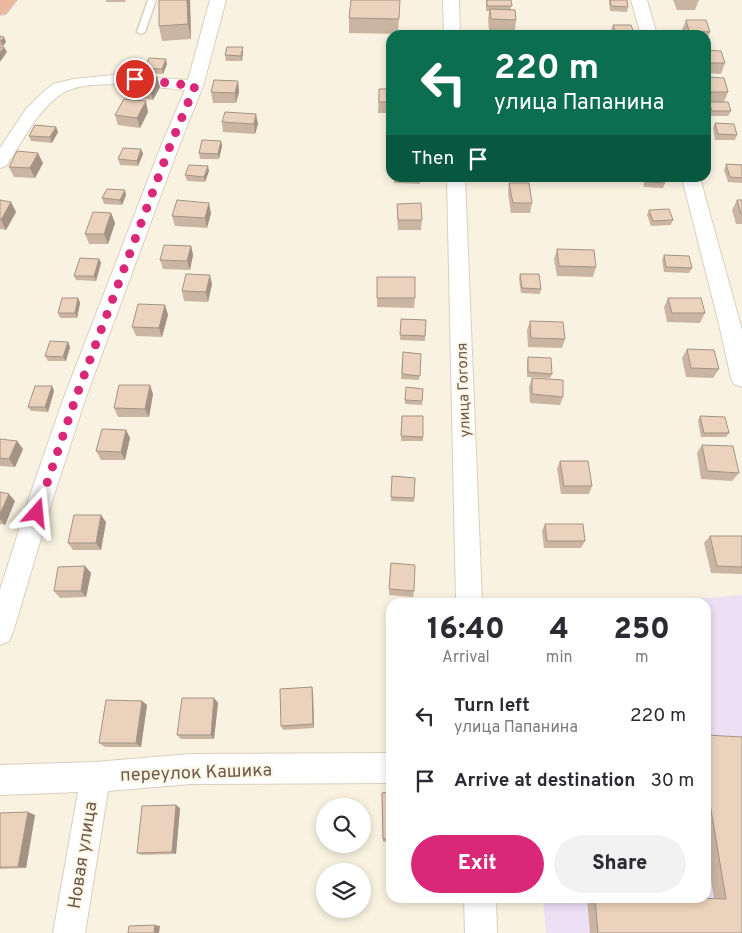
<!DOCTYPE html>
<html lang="en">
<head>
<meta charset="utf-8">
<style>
	:root { --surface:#fff; --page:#f2f2f3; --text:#2b2b33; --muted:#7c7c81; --accent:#db2777 }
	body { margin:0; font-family:Overpass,sans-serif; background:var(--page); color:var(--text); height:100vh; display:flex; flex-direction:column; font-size:19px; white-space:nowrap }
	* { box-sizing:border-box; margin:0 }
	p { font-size:16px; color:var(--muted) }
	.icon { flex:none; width:28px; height:28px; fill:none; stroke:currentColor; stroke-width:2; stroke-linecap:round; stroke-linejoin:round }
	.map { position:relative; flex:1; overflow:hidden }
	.side { position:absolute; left:386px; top:598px; width:325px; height:305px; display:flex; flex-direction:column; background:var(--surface); border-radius:15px; box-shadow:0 2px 8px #0003 }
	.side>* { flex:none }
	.hud { position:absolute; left:386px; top:30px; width:325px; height:152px; border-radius:15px; box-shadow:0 2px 8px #0003; background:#0b6e4f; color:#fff; overflow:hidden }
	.tools { position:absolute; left:316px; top:798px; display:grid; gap:10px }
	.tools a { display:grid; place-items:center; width:55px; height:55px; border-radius:50%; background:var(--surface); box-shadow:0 2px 8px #0003; font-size:25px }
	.pin { position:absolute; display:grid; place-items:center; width:42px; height:42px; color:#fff; margin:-21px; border:2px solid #fff; border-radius:50%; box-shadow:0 1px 5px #0007 }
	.me { position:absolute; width:55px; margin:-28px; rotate:18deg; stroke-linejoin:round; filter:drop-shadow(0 0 4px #0008) }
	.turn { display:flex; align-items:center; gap:18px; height:105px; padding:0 25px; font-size:22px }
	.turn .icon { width:65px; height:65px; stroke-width:2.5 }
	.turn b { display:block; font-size:35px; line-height:42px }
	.then { display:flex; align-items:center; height:48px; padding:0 25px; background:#0003; gap:10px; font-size:19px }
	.eta { display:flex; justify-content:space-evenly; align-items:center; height:85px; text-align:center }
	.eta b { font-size:30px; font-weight:800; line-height:35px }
	.button { display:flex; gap:10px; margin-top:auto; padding:10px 25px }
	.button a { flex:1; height:58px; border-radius:30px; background:var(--accent); color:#fff; font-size:20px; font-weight:800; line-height:58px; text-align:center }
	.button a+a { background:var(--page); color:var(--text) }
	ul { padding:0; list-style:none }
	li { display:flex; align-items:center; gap:15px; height:65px; padding:0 25px }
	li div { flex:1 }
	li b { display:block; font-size:19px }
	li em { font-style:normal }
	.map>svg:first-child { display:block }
	.education { fill:#eedff5 }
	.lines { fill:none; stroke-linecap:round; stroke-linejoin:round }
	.lane-casing { stroke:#dccebf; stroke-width:3 }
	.street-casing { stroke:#dccebf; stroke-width:2 }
	.highway-casing { stroke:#d9d4d0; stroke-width:2 }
	.lane { fill:#fff; fill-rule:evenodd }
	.street { fill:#fff; fill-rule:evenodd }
	.highway { fill:#ecb99f; fill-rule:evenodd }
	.wall { fill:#cab5a2 }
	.shaded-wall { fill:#a49384 }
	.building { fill:#ebd2bc; stroke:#a49384 }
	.route { stroke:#db2777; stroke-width:9; stroke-dasharray:0 16.2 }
	.labels { text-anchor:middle; stroke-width:4; stroke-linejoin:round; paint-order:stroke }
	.street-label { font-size:15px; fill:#6d5a4b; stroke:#fcf6e7 }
	.near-street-label { font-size:18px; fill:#6d5a4b; stroke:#fcf6e7 }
</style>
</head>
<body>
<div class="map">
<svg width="742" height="933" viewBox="0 0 742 933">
	<rect width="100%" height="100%" fill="#f9f2e1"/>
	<path class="education" d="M742 595V933H546L543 898H706V602H655Z"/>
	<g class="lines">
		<g class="lane-casing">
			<path id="lane" d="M148 0H156L145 32 141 34 137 32Z"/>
		</g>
		<g class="street-casing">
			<path id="street" d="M210 0H226L203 86 179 146 86 397 54 495 13 632 9 641 0 645V590L30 495 64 397 161 146 185 90C156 87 87 77 63 93 37 110 23 141 6 166L0 168V148L26 109 42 93 53 84 74 79 113 75 188 80Z
				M443 0H459L460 35H444Z
				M631 0H647L657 35H641Z
				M447 178H465L482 602H456Z
				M682 178H700L742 330V387L734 384 731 378 719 324Z
				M391 753V783L191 784 108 791 85 933H53L78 792 0 795V765L95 762 191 754Z
				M464 898H496L497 933H465Z"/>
		</g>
		<g class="highway-casing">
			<path id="highway" d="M0 0H17L6 14 0 15Z"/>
		</g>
		<use href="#lane" class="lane"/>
		<use href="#street" class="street"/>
		<use href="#highway" class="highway"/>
	</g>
	<path class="wall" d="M106 0H126L125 2H106Z
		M159 0H190L191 39 162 41 159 26Z
		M400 0 398 34 349 33V18Z
		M486 0H511V10L516 20 515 30H489L488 20 489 11H486Z
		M609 0H627L628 7 627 12 610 11 609 2Z
		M673 0H699L695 10H677Z
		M686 20 710 32 706 42V35H683L682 30Z
		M613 25 634 33 633 35H613L611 30Z
		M0 36 6 42 3 46H0Z
		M243 47V52L242 61H226L225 55Z
		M706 50 725 63 721 74 706 73Z
		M167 64 163 74 146 73 145 68Z
		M157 77 160 87 153 100 133 98 130 87Z
		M706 77 728 92 724 102 731 111 728 116H710L707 107 709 102H706Z
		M238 81 239 92 236 103H213L211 92Z
		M379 89H391V113H378Z
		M148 112 140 128 118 125 115 115Z
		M222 122 258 124 255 134 223 132Z
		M715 123 737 135 735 140H715L713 128Z
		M56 127 58 132 52 143 31 141 29 136Z
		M221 141 222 146 219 159H200L199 153Z
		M141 149 143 154 138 166 120 165 118 159Z
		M43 163 35 178 14 177 9 167Z
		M726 164 742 165V183L728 182 724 170Z
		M209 171 205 182 187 181 185 175Z
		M394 178H420V184L394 183Z
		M643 178H664L665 183 663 188 644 187Z
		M509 183 532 203 530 213H511L508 194Z
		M126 195 122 205 104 204 102 198Z
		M0 200 11 202 16 212 6 230 0 229Z
		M737 200H742V224H736L732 210Z
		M397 204 422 220 421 230H398L397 214Z
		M649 210 673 220 671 225 651 226 647 215Z
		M111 213 115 223 108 244H89L85 234Z
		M211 213 207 228 175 226 172 216Z
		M191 246 193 255 190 270 163 269 160 260Z
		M557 249 596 267 593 277 557 276 554 259Z
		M664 255 692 268 689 273 664 272 662 260Z
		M99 259 101 263 96 281 76 280 74 276Z
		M520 274 541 289 540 294 521 293 519 279Z
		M377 277 415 298 414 308 377 307Z
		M212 284 208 302 184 301 182 291Z
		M78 298 80 303 77 318H60L58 313Z
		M668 298 705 313 700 323 667 322 664 307Z
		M165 305 168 315 162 337 136 336 132 327Z
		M401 319 426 320 425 341 400 340Z
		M530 321 565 339 562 348 528 347 527 330Z
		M68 342 70 347 66 361H48L45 356Z
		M687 349 719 369 713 378 686 377 682 358Z
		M403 352 421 354 419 380 401 379Z
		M528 357 552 374 550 378 527 377V361Z
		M532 378 563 397 560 405 530 403 529 387Z
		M52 386 54 391 48 412 31 411 28 407Z
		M406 387 423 389 422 405 405 404Z
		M153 394 149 417H118L114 408Z
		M402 416 423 437V441H401Z
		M700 416 729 433 726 437H701L698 421Z
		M126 430 130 438 125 460H101L96 451Z
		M0 439 17 441 23 449 15 467 0 466Z
		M702 445 739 473 732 481 701 479 697 453Z
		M560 461 592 486 589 494H561L557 469Z
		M392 476 415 478 414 502 391 501Z
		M0 492 15 501 5 525 0 524Z
		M106 522 101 550H73L68 543Z
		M545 524 585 541 581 548H544L542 531Z
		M710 536H742V574L711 573 704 543Z
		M391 563 414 591 413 597 389 595Z
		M85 566 91 573 86 597 60 598 54 591Z
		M389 689H391V719Z
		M313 692 314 728 283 730 281 726Z
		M214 698 218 703 214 739H181L177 735Z
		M142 701 147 705 141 747H105L99 743Z
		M706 735 742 933H590L587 898H693L714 899 706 848Z
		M391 792V841L383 842 382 796Z
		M180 808 176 854 142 855 137 853Z
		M0 813 35 815 26 868 0 869Z"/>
	<path class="shaded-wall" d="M187 0H190L191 39 188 24Z
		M4 37 6 42 3 46 1 41Z
		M4 47 7 52 0 62V53Z
		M243 47V52L242 61 241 56Z
		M166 59 167 64 163 74 162 69Z
		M157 77 160 87 153 100 150 90Z
		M238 81 239 92 236 103 235 93Z
		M146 101 148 112 140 128 137 118Z
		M256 114 258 124 255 134 254 124Z
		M56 127 58 132 52 143 50 137Z
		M221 141 222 146 219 159 218 154Z
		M141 149 143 154 138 166 137 161Z
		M38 153 43 163 35 178 30 168Z
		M208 166 209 171 205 182 204 177Z
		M125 190 126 195 122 205 120 200Z
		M11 202 16 212 6 230 1 220Z
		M209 203 211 213 207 228 205 218Z
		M111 213 115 223 108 244 104 234Z
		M191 246 193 255 190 270 187 261Z
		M99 259 101 263 96 281 94 276Z
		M210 275 212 284 208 302 206 292Z
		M78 298 80 303 77 318 75 313Z
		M165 305 168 315 162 337 159 328Z
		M68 342 70 347 66 361 63 357Z
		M150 385 153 394 149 417 145 409Z
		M52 386 54 391 48 412 45 407Z
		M126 430 130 438 125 460 121 452Z
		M17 441 23 449 15 467 9 459Z
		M9 494 15 501 5 525 0 519V514Z
		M101 515 106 522 101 550 96 543Z
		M85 566 91 573 86 597 81 591Z
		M312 687 313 692 314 728 313 724Z
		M214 698 218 703 214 739 211 735Z
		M142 701 147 705 141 747 136 743Z
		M176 805 180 808 176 854 172 852Z
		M28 812 35 815 26 868 18 867Z
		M155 925 160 926 159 933H154Z"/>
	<path class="building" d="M159 0H187L188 24 159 26Z
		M351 0H400L399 19 349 18Z
		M487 0H511L512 6H487Z
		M610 0H627L628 7 611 6Z
		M490 9 515 10 516 20 491 19Z
		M686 20H706L710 32 689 31Z
		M613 25H631L634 33H616Z
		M0 36 4 37 1 41H0Z
		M0 47H4L0 53Z
		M227 47H243L241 56 225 55Z
		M706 50 721 51 725 63H706Z
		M149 58 166 59 162 69 145 68Z
		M138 74 157 77 150 90 130 87Z
		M706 77 724 78 728 92H707Z
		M214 80 238 81 235 93 211 92Z
		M379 89H391V102H379Z
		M124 99 146 101 137 118 115 115Z
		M709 102H728L731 111H712Z
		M225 112 256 114 254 124 222 122Z
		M715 123 734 124 737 135 718 134Z
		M35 125 56 127 50 137 29 136Z
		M202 140 221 141 218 154 199 153Z
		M123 148 141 149 137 161 118 159Z
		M17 151 38 153 30 168 9 167Z
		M726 164 742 165V178L730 177Z
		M189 165 208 166 204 177 185 175Z
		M645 178H664L665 183 646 182Z
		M509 183H529L532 203H513Z
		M107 189 125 190 120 200 102 198Z
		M0 200 11 202 1 220H0Z
		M177 200 209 203 205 218 172 216Z
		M737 200H742V214H741Z
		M421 203 422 220H398L397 204Z
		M669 209 673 220 653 221 649 210Z
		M93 212 111 213 104 234H85Z
		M164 245 191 246 187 261 160 260Z
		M557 249 594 250 596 267 559 266Z
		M664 255 689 256 692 268 666 267Z
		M80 258 99 259 94 276H74Z
		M186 274 210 275 206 292 182 291Z
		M520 274H539L541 289 522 288Z
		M377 277H415V298H377Z
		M62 298H78L75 313H58Z
		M668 298H701L705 313H672Z
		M138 304 165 305 159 328 132 327Z
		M401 319 426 320 425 336 400 335Z
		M530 321 563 322 565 339 531 338Z
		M50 341 68 342 63 357 45 356Z
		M687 349 714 350 719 369 691 368Z
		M403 352 421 354 420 376 402 374Z
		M528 357 551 358 552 374 528 372Z
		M532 378 563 380V397L532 394Z
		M119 385H150L145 409 114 408Z
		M35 386H52L45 407H28Z
		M406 387 423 389 422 401 405 400Z
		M402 416H423V437L401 436Z
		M700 416 725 417 729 433H704Z
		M102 429 126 430 121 452 96 451Z
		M0 439 17 441 9 459 0 458Z
		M702 445 733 446 739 473 707 471Z
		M560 461H588L592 486H564Z
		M392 476 415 478 414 498 391 497Z
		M0 492 9 494 0 514Z
		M74 515H101L96 543H68Z
		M545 524H583L585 541H547Z
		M710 536H742V567L717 566Z
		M391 563 415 565 414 591 389 589Z
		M85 566 81 591H54L58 567Z
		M312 687 313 724 281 726 280 689Z
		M389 689H391V714Z
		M182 698H214L211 735H177Z
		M106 700 142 701 136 743H99Z
		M706 735 742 737V933H598L595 898H693L726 899 706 780Z
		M391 792V839H383L382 793Z
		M176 805 172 852 137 853 142 806Z
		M28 812 18 867H0V813Z
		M155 925 154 933H128L129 926Z"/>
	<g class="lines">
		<path class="route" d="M37 513 76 397 170 146 195 86 135 79"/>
	</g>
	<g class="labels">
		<g class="street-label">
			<text transform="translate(463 390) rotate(-92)" y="5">улица Гоголя</text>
		</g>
		<g class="near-street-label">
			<text transform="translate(196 772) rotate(-2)" y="6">переулок Кашика</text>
			<text transform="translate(82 855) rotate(-81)" y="6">Новая улица</text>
		</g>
	</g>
</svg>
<div class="tools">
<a><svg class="icon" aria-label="search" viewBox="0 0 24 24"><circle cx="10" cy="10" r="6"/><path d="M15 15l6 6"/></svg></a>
<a><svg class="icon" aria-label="layers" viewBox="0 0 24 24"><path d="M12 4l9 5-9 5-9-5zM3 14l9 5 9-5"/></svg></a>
</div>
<div class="pin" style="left:135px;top:79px;background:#d93025"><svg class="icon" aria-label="arrive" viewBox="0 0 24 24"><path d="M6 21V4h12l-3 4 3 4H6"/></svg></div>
<svg class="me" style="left:37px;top:513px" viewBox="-20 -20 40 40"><path d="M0-17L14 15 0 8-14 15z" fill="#db2777" stroke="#fff" stroke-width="4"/></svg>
<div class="hud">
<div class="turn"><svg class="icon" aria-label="left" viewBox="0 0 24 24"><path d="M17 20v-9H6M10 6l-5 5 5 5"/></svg><div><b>220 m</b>улица Папанина</div></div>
<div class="then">Then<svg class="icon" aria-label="arrive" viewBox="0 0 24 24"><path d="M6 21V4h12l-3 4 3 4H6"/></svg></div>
</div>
<section class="side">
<div class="eta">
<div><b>16:40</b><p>Arrival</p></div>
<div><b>4</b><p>min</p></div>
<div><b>250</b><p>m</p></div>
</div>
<ul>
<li><svg class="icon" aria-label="left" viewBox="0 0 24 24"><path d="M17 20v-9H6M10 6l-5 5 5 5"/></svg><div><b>Turn left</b><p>улица Папанина</p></div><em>220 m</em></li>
<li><svg class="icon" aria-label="arrive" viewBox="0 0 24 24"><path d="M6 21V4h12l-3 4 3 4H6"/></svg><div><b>Arrive at destination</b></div><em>30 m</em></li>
</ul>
<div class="button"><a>Exit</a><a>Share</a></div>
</section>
</div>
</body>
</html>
